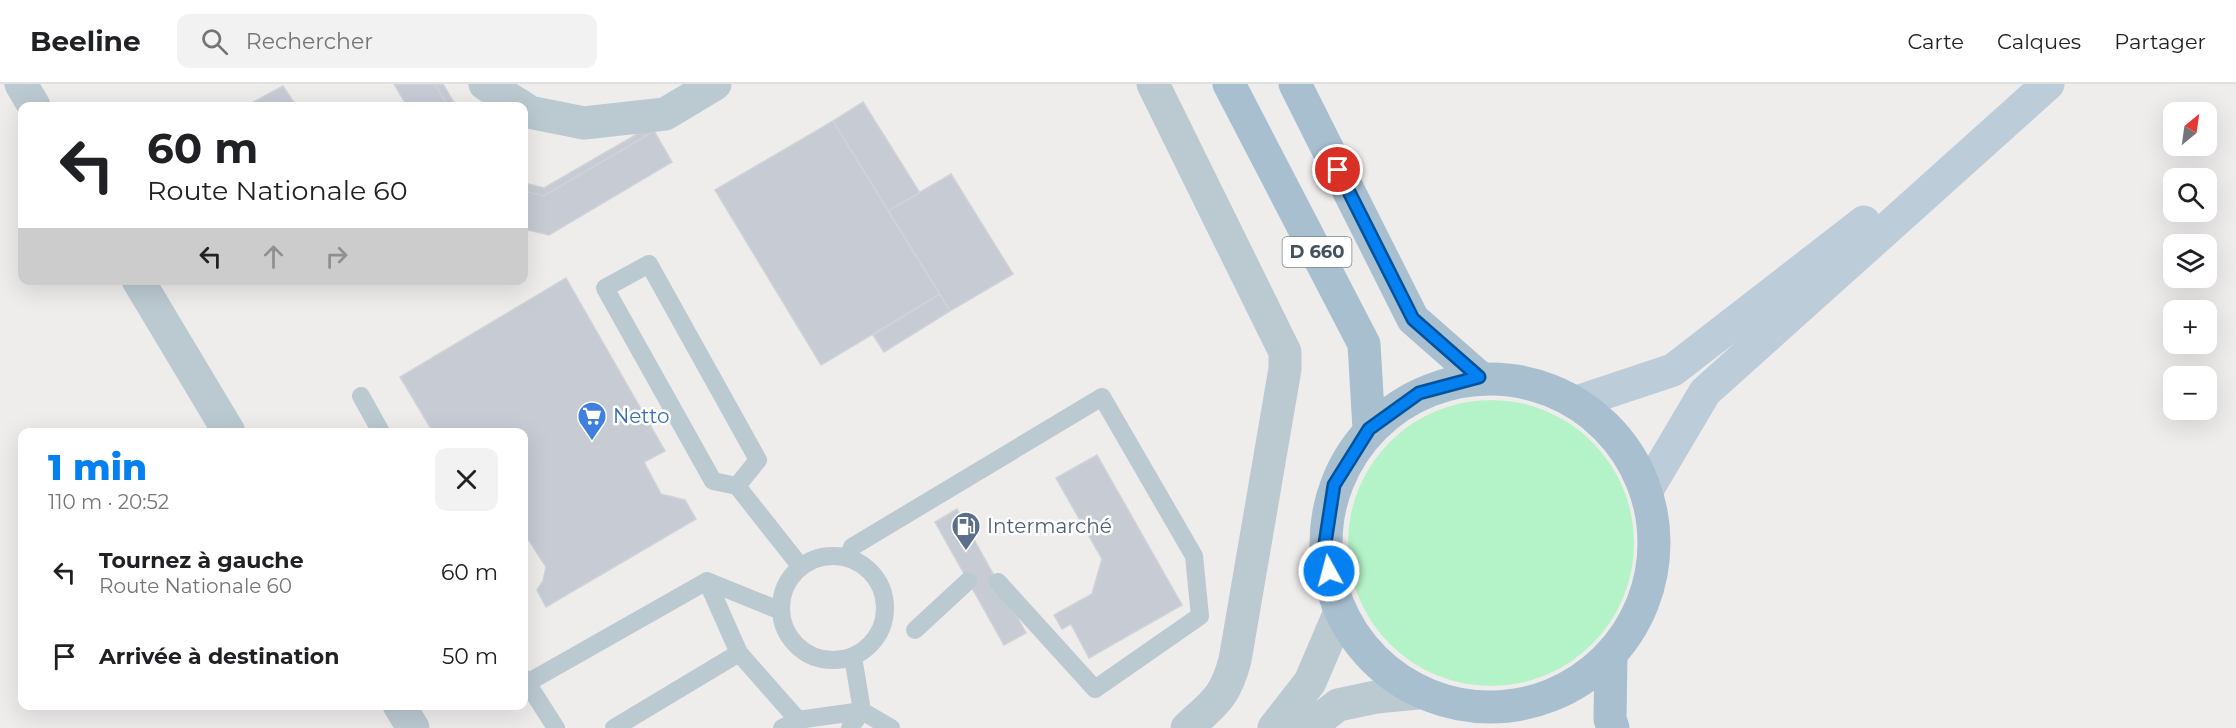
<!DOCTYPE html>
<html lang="fr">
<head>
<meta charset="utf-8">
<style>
	:root { --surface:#fff; --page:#f2f2f2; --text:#202124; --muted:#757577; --line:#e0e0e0; --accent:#0580f0 }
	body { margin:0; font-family:Montserrat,sans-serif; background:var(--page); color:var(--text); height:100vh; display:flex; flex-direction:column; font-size:22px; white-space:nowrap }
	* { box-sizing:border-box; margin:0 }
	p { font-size:20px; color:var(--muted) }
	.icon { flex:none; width:33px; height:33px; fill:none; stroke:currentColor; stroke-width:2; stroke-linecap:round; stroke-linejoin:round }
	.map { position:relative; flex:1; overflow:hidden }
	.details { position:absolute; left:18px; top:344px; width:510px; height:282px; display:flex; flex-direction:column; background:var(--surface); border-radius:12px; box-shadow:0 6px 24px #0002 }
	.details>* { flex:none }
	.banner { position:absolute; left:18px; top:18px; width:510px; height:183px; border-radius:12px; box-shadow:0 6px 24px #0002; background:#fff; color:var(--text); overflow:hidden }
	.needle { width:39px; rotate:29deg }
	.controls { position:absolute; left:2163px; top:18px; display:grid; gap:12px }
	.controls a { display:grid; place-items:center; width:54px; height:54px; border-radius:12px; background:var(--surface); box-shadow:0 6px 24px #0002; font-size:30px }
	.pin { position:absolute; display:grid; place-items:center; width:51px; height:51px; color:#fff; margin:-26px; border:3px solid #fff; border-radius:50%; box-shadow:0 2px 6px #0007 }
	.me { position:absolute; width:66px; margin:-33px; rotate:353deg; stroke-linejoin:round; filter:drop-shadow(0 0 4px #0008) }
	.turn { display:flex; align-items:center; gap:21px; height:126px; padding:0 30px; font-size:27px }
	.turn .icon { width:78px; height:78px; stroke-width:2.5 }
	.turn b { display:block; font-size:42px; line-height:51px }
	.lanes { display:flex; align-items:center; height:57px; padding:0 30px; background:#0003; justify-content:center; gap:30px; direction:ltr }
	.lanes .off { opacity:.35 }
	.round { display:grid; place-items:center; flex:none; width:63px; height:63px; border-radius:12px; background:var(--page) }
	.summary { display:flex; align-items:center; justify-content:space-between; height:102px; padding:0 30px }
	h1 { font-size:36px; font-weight:800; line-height:45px; color:var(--accent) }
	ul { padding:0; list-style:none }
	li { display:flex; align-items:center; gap:18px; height:84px; padding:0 30px }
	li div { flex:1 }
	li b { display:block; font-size:22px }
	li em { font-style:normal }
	header { display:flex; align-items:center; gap:36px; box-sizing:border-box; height:84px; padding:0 30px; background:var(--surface); border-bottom:2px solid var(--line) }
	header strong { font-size:28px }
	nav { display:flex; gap:33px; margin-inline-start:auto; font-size:21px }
	.search { width:420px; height:54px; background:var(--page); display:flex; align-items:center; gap:15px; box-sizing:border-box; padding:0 21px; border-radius:12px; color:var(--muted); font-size:22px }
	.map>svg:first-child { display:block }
	.green { fill:#b4f3c7 }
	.building { fill:#c7cbd3; stroke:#cfd3d9; stroke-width:1.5 }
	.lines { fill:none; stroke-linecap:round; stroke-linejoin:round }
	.lane { stroke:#bbc9d1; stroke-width:18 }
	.street { stroke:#bbc9d1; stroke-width:33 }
	.secondary { stroke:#bcccd8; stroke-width:33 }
	.primary { stroke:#a8bfcf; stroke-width:33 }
	.route-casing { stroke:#03539c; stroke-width:15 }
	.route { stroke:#0580f0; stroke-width:10 }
	.labels { text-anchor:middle; stroke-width:5; stroke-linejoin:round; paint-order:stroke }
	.shield { fill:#fff; stroke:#7b868c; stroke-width:1.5 }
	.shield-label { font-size:18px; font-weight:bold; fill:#43525b }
	.shop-label { font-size:20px; fill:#366cbe; stroke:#fff; text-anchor:start }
	.service-label { font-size:20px; fill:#4e5e75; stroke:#fff; text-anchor:start }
</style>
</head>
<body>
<header>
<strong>Beeline</strong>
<div class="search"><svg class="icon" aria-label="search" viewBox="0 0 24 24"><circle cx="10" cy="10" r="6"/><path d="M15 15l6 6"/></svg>Rechercher</div>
<nav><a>Carte</a><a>Calques</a><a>Partager</a></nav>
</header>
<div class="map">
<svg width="2236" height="644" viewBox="0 0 2236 644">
	<rect width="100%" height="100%" fill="#efecec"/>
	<path class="green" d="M1348 459a143 143 0 1 1 286 0a143 143 0 1 1-286 0Z"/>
	<path class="building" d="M394 0H435L448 22H407Z
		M435 0H443L456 22H448Z
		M283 2 296 22H246Z
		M863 18 920 109 888 127 833 37Z
		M833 37 940 210 821 281 715 106Z
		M651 42 654 47 544 112 524 107V99L544 104Z
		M654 47 672 78 549 151 524 145V107L544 112Z
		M951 90 1013 190 950 227 888 127Z
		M566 194 665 367 644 378 661 410 685 416 696 435 546 523 537 506 543 497 546 483 526 452 524 453V348H433L400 293Z
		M940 210 950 227 884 268 873 251Z
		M1097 371 1182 521 1089 574 1071 540 1062 545 1054 531 1092 510 1102 475 1056 394Z
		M957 425 1026 549 1004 561 935 438Z"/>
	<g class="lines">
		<path class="lane" d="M361 312 381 348
			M737 402 758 376 649 180 605 204 713 397 737 402 801 483
			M781 524a52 52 0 1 1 104 0a52 52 0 1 1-104 0Z
			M848 474 852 463 1102 313 1194 472 1200 532 1095 605 998 498
			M707 497 739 569
			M915 546 968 497
			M853 573 862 627 891 644
			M524 594 556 644
			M527 599 707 497 781 527
			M614 644 739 569 798 636
			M782 644 798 636 862 627 850 644"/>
		<path class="street" d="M21 0 34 22
			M485 0 521 22
			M1153 0 1285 268V285L1235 576C1225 614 1214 619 1187 644
			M524 24 529 28 584 39 665 30 715 0
			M138 196 229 348
			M399 621 413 644
			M1274 644 1310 598 1339 530
			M1308 644 1338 621 1376 613 1418 609"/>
		<path class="secondary" d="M1577 318 1673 286 1864 138
			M1647 406 1705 308 2048 0"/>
		<path class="primary" d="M1229 0 1364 260 1369 345
			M1295 0 1413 235 1479 293
			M1326 459a164 164 0 1 1 328 0a164 164 0 1 1-328 0Z
			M1611 573 1610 635 1613 644"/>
	</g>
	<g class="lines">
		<g class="route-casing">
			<path id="route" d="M1329 487 1324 466 1334 401 1369 345 1419 309 1479 293 1413 235 1338 86"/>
		</g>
		<use href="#route" class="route"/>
	</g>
	<defs>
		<g id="supermarket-pin" transform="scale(1.5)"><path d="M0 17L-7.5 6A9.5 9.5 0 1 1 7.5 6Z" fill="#3f7fe0" stroke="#fff"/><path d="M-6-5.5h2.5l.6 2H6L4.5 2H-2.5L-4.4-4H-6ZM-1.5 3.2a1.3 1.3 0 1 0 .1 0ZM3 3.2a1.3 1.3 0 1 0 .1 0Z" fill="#fff"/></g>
		<g id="fuel-pin" transform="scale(1.5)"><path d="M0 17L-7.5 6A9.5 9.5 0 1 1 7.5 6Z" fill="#5c6f8a" stroke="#fff"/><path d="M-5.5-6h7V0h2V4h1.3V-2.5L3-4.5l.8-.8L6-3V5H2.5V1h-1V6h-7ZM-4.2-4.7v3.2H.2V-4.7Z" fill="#fff"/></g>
	</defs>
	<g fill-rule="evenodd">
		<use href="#supermarket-pin" x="592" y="332"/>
		<use href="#fuel-pin" x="966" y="442"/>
	</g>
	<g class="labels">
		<rect class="shield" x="1282.5" y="153" width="69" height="30" rx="4.5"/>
		<g class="shield-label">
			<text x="1317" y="174">D 660</text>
		</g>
		<g class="shop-label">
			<text x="613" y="339">Netto</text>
		</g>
		<g class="service-label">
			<text x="987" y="449">Intermarché</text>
		</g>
	</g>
</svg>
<div class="controls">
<a><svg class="needle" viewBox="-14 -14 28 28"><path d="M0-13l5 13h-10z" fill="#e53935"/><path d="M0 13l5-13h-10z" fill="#757577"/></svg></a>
<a><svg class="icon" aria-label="search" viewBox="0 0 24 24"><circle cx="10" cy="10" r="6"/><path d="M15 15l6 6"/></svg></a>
<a><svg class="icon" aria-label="layers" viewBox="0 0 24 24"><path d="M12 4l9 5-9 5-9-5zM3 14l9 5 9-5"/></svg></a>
<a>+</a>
<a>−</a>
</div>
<div class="pin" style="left:1338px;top:86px;background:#d93025"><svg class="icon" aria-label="arrive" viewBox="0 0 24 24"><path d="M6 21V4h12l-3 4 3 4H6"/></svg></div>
<svg class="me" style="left:1329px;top:487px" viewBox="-20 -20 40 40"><circle r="17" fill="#0580f0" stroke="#fff" stroke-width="3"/><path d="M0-11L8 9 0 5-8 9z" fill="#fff"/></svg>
<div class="banner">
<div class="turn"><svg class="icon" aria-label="left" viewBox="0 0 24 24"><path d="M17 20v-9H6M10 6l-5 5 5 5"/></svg><div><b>60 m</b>Route Nationale 60</div></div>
<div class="lanes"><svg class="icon" aria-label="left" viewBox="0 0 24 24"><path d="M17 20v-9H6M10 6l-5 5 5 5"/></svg><svg class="icon off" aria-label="ahead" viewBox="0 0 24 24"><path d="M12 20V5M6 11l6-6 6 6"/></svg><svg class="icon off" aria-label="right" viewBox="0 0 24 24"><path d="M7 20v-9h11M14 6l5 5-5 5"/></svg></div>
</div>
<section class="details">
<div class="summary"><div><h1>1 min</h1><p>110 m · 20:52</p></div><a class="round"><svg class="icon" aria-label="close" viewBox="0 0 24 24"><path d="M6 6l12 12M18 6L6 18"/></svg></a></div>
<ul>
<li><svg class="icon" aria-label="left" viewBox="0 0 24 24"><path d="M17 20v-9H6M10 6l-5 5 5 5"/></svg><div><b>Tournez à gauche</b><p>Route Nationale 60</p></div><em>60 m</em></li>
<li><svg class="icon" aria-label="arrive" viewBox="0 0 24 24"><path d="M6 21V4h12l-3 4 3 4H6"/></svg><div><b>Arrivée à destination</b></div><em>50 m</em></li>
</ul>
</section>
</div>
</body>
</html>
